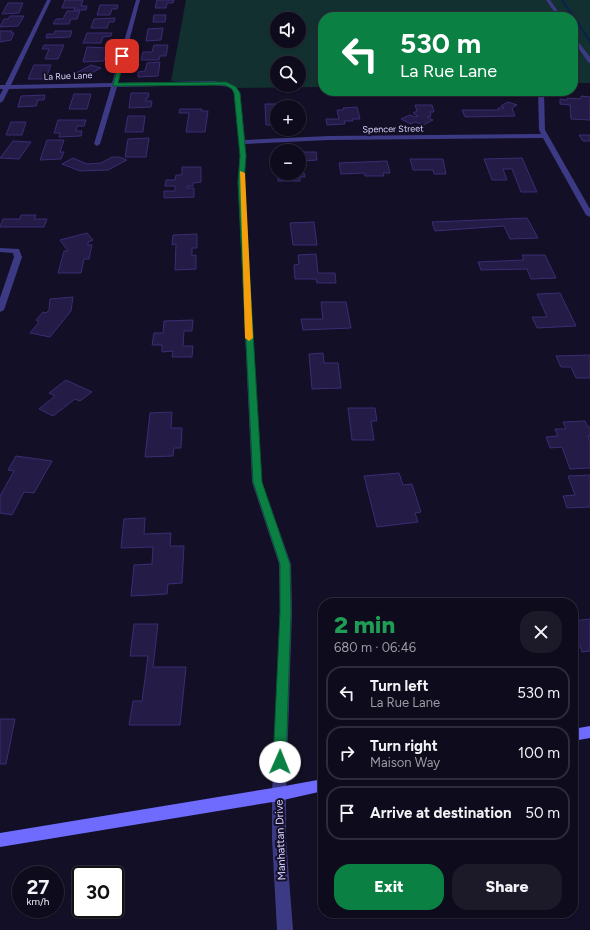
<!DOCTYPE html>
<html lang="en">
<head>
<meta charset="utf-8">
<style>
	:root { --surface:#0e0b1c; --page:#1c1929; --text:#f1f3f6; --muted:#9b9ba3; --line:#2e2b3b; --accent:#0b8043 }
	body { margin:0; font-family:Figtree,sans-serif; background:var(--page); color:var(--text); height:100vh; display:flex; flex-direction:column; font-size:15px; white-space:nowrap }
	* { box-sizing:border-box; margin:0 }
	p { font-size:13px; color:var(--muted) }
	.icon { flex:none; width:22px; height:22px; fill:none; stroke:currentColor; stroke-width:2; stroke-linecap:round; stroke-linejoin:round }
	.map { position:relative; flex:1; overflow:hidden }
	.details { position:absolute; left:318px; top:598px; width:260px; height:320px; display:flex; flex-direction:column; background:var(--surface); border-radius:16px; box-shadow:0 1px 3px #0004,0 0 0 1px var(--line) }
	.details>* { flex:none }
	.hud { position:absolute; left:318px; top:12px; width:260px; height:84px; border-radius:16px; box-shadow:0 1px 3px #0004,0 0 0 1px var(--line); background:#0b8043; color:#fff; overflow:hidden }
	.buttons { position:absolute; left:270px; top:12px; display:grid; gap:8px }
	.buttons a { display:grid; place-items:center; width:36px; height:36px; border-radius:50%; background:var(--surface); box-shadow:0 1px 3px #0004,0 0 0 1px var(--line); font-size:20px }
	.speed { position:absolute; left:12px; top:866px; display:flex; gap:8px; font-size:20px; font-weight:700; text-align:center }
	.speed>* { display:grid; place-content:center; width:52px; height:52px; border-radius:50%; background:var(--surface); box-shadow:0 1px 3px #0004,0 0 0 1px var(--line); line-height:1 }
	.speed small { font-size:10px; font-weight:400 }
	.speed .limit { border:2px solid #111; border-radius:6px; background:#fff; color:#111 }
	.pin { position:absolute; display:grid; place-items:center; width:34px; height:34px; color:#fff; margin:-17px; border-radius:8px; box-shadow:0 2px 6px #0006 }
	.me { position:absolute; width:44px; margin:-22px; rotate:1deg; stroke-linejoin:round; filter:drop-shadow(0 0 3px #0008) }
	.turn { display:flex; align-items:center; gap:14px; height:84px; padding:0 16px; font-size:18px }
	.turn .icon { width:52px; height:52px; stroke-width:2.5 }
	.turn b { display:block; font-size:28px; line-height:34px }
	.round { display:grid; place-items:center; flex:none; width:42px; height:42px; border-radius:16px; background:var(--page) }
	.headline { display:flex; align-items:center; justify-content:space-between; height:68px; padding:0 16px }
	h1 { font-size:24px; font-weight:800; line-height:30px; color:#1e9e55 }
	.action { display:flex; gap:8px; margin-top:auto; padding:8px 16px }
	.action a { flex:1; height:46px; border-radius:16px; background:var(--accent); color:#fff; font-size:16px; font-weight:800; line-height:46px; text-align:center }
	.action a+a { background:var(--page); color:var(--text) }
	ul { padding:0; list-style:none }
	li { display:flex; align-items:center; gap:12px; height:54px; margin:0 8px 6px; padding:0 8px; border:2px solid var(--line); border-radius:16px }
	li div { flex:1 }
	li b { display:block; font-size:15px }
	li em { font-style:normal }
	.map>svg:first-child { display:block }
	.green { fill:#12302f; fill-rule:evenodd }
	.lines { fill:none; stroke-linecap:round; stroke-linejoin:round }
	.stream { stroke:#0c2248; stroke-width:2.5 }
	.building { fill:#241b47; stroke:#3b2d73 }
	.lane { fill:#3d3a85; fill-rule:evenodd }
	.street { fill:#3d3a85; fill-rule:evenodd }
	.secondary { fill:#6f6bff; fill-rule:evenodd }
	.route { fill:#0b8043; stroke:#07532c }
	.slow { fill:#f59e0b }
	.labels { text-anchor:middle; stroke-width:4; stroke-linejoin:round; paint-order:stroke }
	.far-street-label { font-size:9px; fill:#d9d4ff; stroke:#130f26 }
	.street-label { font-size:11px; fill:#d9d4ff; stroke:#130f26 }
</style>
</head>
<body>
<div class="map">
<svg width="590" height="930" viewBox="0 0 590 930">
	<rect width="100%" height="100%" fill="#130f26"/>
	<path class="green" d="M186 0H590V83H573V17H323V87L234 88 226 84 171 81ZM277 19H299V41H277ZM277 63H299V85H277Z"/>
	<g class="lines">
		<path class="stream" d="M562 0 590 41"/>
	</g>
	<path class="building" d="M65 0H83L81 6H87L86 10H74L75 8H62Z
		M157 0H174L173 3H167L166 8H155Z
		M8 3H23L19 13 2 14Z
		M100 5H118L117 9H112L110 15H97Z
		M67 11H80L77 19H71L69 24H53L56 19H63Z
		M154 15H166L165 22H153Z
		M10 16H24L18 26 0 27 4 19H8Z
		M115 18 114 22H109L107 28H91L94 19Z
		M163 28 161 40 146 41 148 29Z
		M0 31H12L11 33H14L11 40 0 42Z
		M55 31H72L70 37 46 38 47 34H54Z
		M87 33H112L111 36 103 37 101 43H83Z
		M44 45H64L58 59H45L49 49H42Z
		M154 45H168L166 56H160L159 60H141L143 52H152Z
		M87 47 107 48 104 61 83 62Z
		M160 62 158 76 138 77V72L145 71 147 63Z
		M34 65H51L46 79H28Z
		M91 65 101 68 82 78 72 75Z
		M131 93H149L148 98H146V101H152L151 107 129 108Z
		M74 94H91L87 109H69Z
		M45 95 44 100H38L36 106 18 107 21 96Z
		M581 96 590 97V120L571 119 570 105 560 104V99L567 100V98L581 99Z
		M508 102 517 105 512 108 515 116 465 117 462 110H499L498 108H504L501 106Z
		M265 104H279L280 107H277V127H273V125H266Z
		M415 105H432L434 112H430L431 116 427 117 433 120 423 125 415 122 411 124 401 119 410 115 415 117 418 116 413 113 417 111Z
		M357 107 360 119H352L353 121H344L345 124 327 125 326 119H339L337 110H343V108Z
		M180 109H202L201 111H208L205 132H186L189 113H179Z
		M128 116H145L143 132H125Z
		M58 120H86L84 126H77L76 131H82L81 136 59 137 60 133H54Z
		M11 122H26L22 135H6Z
		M579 135H590V141H583Z
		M149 138 146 157H125L128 139Z
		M47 140H64L60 152H64L61 159 40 160Z
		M13 141 31 142 19 159 0 158Z
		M299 152H316L317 160 300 161V173H304L305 177H300V181H278V173H299Z
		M112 157H119L127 160 108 170 80 171 62 164 73 158 87 164 101 163Z
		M522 158 537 192H521L512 169H503L507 180H492L484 159Z
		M410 159H443L446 174H434L433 170H413Z
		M387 161 390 173H383L384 176H365L364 173 341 174 339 163Z
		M182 167H201V182L193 183V186H187V188H194V197L164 198V191H175V186H165L166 180H175L176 175H182Z
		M21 215H36L34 219H47L44 227H0L3 219H20Z
		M527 218 538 238 510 239 504 226 435 231 432 222Z
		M314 222 317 245H293L290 223Z
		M87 233 93 240 88 242V245H92L89 259H84L81 273H58L64 251H68L60 240Z
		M197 234V248H192V256L196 255V269L175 270 176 244 172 245 173 235Z
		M316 254 318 273H335L336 283H317L316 279H295L294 265 299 264 298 255Z
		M522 255H545L556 278 531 279 527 269 481 270 478 262 524 260Z
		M560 293 576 326 537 328 532 317H547L537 294Z
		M73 297 71 311 50 337 30 333 39 322 36 320 43 312 46 313 49 310 50 299Z
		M321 302H346L351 328 303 330 301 319H323Z
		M193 320 192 331H184L183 346H193L192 357H172L173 351 162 352V345H152L154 333H163L164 321Z
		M323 353 324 363H338L341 388 312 389 309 354Z
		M590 355V378H576L571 367H561L556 356Z
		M66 380 92 392 80 401 75 399 53 416 39 409 55 396 49 393Z
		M348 408H375L377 421H371L374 440H352Z
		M172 412 171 428H182L181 448H174L173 456 145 457 150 413Z
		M585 421 588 427H590V436H588L590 442V468L570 469 562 447 550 448 546 437 558 436 555 429H566L563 422Z
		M16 456 52 461 34 493 24 492 12 515 0 513V496L14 471 8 470Z
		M399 473 403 485 412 484 421 512 415 513 418 522 377 527 364 476Z
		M590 475V507L567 508 563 496 575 495 568 476Z
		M145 518 144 534 171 533 170 546H184L182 583 168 584 167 594 131 596 134 565 152 564 153 547 121 548 124 519Z
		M590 619V651L582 652 580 646 573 647V621Z
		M134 624H158L153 667H186L180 725H129L133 701H142L148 656H130Z
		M0 719H15L6 764H0Z"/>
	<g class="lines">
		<path class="lane" d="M546 0H550L562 17H558Z
			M573 35 590 57V63L588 62 573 40Z"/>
		<path class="street" d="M47 0H51L11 85 112 83 136 0H140L118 83 214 81 234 85 240 93 245 140 329 136 541 134 539 130 538 91H544L545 130 590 209V217L586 215 543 138 329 140 245 144 246 156 244 182 262 482 291 564 292 612 286 794V839L293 930H277L272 839V794L280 612 279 564 252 482 238 182 240 156 234 93 230 87 214 85 117 87 100 144 97 146 94 144 111 87 9 89 3 101 0 103V95L3 89H0V85H5Z
			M0 248 19 249 22 257 4 310 0 312V298L14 257 13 253 0 252Z"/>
		<path class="secondary" d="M590 726V738L573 741V729Z
			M323 779V791L279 801 0 847V833L279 787Z"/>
	</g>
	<path class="route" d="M122 55 125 56 118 83 226 82 236 87 240 93 246 156 244 182 262 482 290 564 291 612 286 762 284 766 280 768 275 766 273 762 280 612V564L253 482 238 182 240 156 234 93 232 89 225 85 113 86 120 56Z"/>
	<path class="slow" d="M240 171 245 173 253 338 249 341 245 338Z"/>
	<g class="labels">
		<g class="far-street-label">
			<text transform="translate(68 76) rotate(-2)" y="3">La Rue Lane</text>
			<text transform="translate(393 129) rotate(-1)" y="3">Spencer Street</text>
		</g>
		<g class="street-label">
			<text transform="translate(280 840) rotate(-92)" y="4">Manhattan Drive</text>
		</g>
	</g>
</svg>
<div class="buttons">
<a><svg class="icon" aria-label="sound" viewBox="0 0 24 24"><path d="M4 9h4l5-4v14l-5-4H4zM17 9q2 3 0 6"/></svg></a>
<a><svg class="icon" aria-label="search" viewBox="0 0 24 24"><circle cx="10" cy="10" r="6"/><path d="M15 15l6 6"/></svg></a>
<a>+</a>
<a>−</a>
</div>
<div class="speed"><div>27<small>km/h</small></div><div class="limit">30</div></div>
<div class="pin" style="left:122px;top:56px;background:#d93025"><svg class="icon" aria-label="arrive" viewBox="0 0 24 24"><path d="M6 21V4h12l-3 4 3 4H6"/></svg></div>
<svg class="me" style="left:280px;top:762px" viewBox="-20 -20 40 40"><circle r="19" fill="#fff"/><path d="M0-13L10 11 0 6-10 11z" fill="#0b8043"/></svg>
<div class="hud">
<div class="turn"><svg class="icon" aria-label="left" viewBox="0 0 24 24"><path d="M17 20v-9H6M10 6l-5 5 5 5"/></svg><div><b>530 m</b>La Rue Lane</div></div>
</div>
<section class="details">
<div class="headline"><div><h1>2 min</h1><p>680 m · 06:46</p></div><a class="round"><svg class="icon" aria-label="close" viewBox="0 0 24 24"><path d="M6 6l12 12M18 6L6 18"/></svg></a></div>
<ul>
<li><svg class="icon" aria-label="left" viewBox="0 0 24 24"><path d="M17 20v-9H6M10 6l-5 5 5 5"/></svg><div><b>Turn left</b><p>La Rue Lane</p></div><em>530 m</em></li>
<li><svg class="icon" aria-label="right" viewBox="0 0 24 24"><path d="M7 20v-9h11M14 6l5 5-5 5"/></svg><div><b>Turn right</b><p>Maison Way</p></div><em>100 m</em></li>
<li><svg class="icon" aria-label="arrive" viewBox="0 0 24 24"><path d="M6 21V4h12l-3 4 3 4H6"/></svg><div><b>Arrive at destination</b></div><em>50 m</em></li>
</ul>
<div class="action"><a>Exit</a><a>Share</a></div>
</section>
</div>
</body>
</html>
